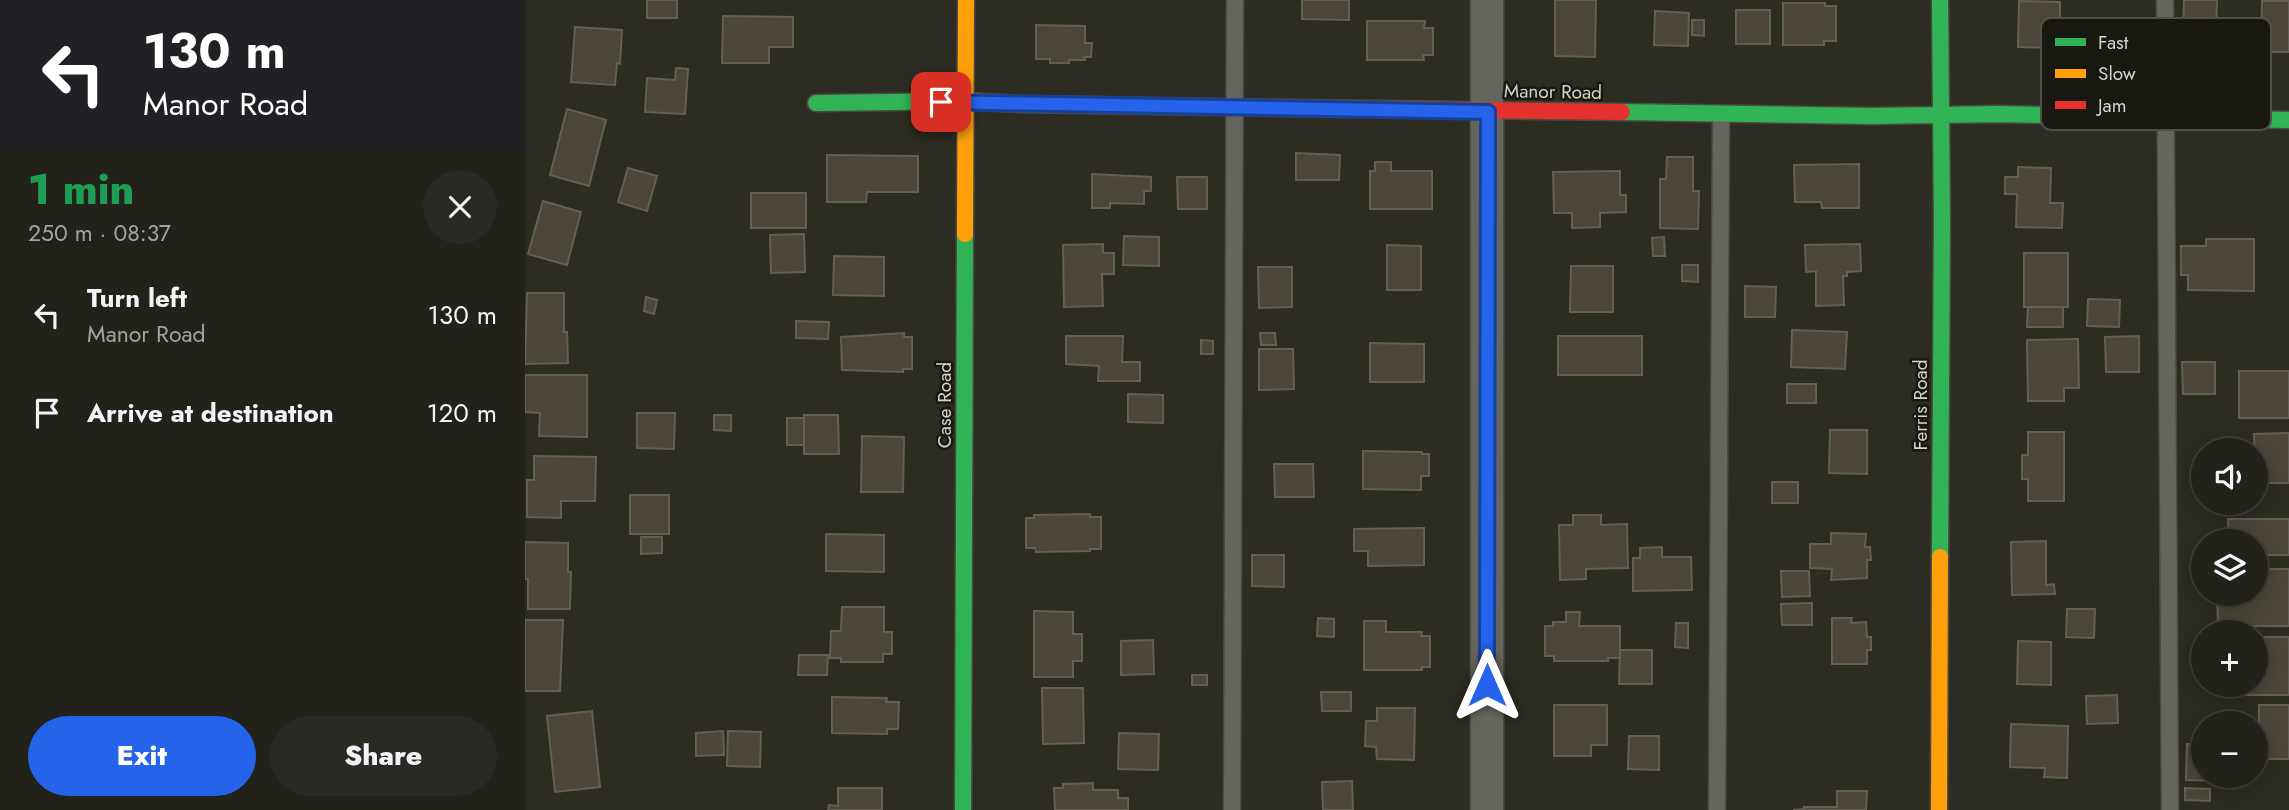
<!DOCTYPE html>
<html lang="en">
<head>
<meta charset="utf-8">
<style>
	:root { --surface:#22211a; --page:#2a2923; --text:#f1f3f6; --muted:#a2a3a2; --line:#3f3e39; --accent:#2563eb }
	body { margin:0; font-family:Jost,sans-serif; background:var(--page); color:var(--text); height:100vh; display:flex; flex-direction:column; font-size:26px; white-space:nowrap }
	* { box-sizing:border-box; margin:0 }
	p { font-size:23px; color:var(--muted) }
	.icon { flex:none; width:38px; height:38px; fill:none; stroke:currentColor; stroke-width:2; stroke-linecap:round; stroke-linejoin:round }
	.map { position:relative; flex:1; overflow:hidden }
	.side { display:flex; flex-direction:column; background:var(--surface); width:525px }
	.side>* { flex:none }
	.hud { background:#202124; color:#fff; overflow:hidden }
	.controls { position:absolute; left:1666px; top:438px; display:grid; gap:14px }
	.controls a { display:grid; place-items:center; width:77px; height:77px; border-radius:50%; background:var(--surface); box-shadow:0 4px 18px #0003,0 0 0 2px var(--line); font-size:35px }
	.pin { position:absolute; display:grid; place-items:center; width:60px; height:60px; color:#fff; margin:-30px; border-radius:14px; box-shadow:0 4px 10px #0006 }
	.me { position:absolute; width:77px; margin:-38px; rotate:0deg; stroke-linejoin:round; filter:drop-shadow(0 0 5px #0008) }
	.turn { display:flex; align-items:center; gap:24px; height:147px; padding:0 28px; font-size:32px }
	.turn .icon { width:91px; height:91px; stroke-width:2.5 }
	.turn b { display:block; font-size:49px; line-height:60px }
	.round { display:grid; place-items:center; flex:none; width:74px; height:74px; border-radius:37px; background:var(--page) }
	.head { display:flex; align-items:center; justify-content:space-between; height:119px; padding:0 28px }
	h1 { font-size:42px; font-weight:800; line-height:52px; color:#1e9e55 }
	.button { display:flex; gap:14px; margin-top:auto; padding:14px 28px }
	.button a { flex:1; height:80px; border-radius:42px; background:var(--accent); color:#fff; font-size:28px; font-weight:800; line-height:80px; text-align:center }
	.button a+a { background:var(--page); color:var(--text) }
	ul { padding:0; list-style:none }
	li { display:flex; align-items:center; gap:21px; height:98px; padding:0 28px }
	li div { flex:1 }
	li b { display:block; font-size:26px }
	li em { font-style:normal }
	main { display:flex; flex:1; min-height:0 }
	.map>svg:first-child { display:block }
	.building { fill:#4b4639; stroke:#625f57; stroke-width:2 }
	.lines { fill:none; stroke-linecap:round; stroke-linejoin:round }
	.lane-casing { stroke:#4b4a41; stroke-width:19 }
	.street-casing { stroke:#4b4a41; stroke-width:35 }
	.fast-casing { stroke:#4b4a41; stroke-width:19 }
	.slow-casing { stroke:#4b4a41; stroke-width:19 }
	.jam-casing { stroke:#4b4a41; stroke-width:19 }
	.lane { stroke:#66655d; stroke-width:16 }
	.street { stroke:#66655d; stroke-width:32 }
	.fast { stroke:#30b455; stroke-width:16 }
	.slow { stroke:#ff9f0a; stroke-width:16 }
	.jam { stroke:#e5322d; stroke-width:16 }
	.route-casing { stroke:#184099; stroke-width:18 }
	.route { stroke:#2563eb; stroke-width:12 }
	.labels { text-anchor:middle; stroke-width:5; stroke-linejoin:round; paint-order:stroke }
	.street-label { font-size:19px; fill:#d5d4c9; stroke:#181810 }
	.key { fill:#181810; stroke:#515048; stroke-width:2 }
	.key-label { font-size:19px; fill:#d5d4c9 }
</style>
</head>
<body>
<main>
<section class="side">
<div class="hud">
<div class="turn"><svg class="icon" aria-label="left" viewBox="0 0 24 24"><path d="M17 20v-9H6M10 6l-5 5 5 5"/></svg><div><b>130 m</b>Manor Road</div></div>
</div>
<div class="head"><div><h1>1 min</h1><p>250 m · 08:37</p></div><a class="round"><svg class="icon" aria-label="close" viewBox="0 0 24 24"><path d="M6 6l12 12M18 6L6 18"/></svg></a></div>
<ul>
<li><svg class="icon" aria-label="left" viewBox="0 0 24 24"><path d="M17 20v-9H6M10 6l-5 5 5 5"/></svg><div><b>Turn left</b><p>Manor Road</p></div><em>130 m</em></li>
<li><svg class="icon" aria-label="arrive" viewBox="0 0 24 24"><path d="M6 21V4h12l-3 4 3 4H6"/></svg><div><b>Arrive at destination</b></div><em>120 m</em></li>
</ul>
<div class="button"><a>Exit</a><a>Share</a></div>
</section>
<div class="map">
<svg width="1764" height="810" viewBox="0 0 1764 810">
	<rect width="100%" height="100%" fill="#2d2c23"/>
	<path class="building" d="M122 0H152V18H122Z
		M777 0H824V20L777 19Z
		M1030 0H1071L1070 57 1030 56Z
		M1659 0H1692L1691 35 1658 34Z
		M1494 1 1535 2V48L1493 47Z
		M1737 1H1764V52H1736Z
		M1258 3H1300V6H1311V41H1299V45H1258Z
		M1211 10H1245V44H1211Z
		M1130 11 1164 13 1163 46 1129 45Z
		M198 16 268 17V47H244V63H197Z
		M1167 20H1179V36L1167 35Z
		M842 21H900L899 28H908V55H898L899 60H842Z
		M511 25 560 26V43H567L566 57H559L560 60H544V63H525V59H511Z
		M50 27 97 30 95 64 92 63 90 85 46 82Z
		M151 68 163 69 160 114 120 112 122 78 150 80Z
		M42 109 81 120 64 186 25 175Z
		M771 153 815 155 814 180H771Z
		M302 155 393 156V192H342L341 202H302Z
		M1142 157H1168V191H1174L1173 229 1135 228V179H1141Z
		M850 162H866V171H907V209H845V171H850Z
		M1334 164V208H1297L1296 202H1270L1269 165Z
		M1493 167 1526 168 1525 203H1538L1537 228 1491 227 1492 194H1480V177H1493Z
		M103 168 132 176 122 211 93 202Z
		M1095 171V195H1101V212L1075 213V227L1047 228V213H1029L1028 172Z
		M567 174 626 177V191H619V204L585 203V208H567Z
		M652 177H682V209H653Z
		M226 193H281V228H226Z
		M18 201 56 212 42 265 3 254Z
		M279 234 280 272 246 273 245 235Z
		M599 236 634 237V266L598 265Z
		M1139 237 1140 256H1128L1127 238Z
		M1681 239H1729V291L1663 290V275H1656V246H1681Z
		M578 244V253H589V274H577L578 306 539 307 538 245Z
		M1335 244 1336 271 1322 272V276H1318L1319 305 1291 306V271L1281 272 1280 245Z
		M862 245 896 246V290H862Z
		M1499 253H1543V307H1499Z
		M309 256 359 257V296L308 295Z
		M1157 265H1173V282L1157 281Z
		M1046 266H1088V312H1045Z
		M733 267H767V307L734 308Z
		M1220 286 1251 287 1250 317H1220Z
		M2 293H39V332H42L43 363 0 364Z
		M121 297 132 300 129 314 119 311Z
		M1563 299 1595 300 1594 327 1562 326Z
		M1503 307H1538V327H1502Z
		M271 321 304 322 303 339 271 338Z
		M1267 330 1322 332 1320 369 1266 367Z
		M379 333V337H387V369H378V372L317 370 316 337Z
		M735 333H750L751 345H736Z
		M541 336H598L597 362H615V381H573L574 366 541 364Z
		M1033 336H1117V375H1033Z
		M1614 336V372H1581L1580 337Z
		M1553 339 1554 388H1539V401H1503L1502 340Z
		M676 340 688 341V354H676Z
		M845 343 899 344V382H845Z
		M734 349H768L769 389 734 390Z
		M1657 362H1690V394H1658Z
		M1714 371H1764V418H1714Z
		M0 375H62V437L14 436 15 413 0 412Z
		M1262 384H1291V403H1262Z
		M603 394 638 395V423L603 422Z
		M112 413H150L149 449 112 448Z
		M189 415H206V431L189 430Z
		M279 415H313L314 454H279Z
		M262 418H279V445H262Z
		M1305 430H1342V474L1304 473Z
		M1503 432H1539V501H1503V479H1497V455H1503Z
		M1764 433V483H1731L1729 434Z
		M337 436 379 437 378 492H336Z
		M838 451 897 452V454H904V476H896V490L838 489Z
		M9 456 71 457 70 501H36V518L2 517V480H9Z
		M749 464H788L789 497H750Z
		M1247 482H1273V503H1247Z
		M105 495H144V534H105Z
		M565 514V517H576V549H565V551L511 552 510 548H501V518H509V515Z
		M1048 515H1076V525L1102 524 1103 568 1061 569V579L1035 580 1034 525H1048Z
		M1703 519H1764V555H1731V541H1704Z
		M899 528V565L843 566V551H829V529Z
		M1306 533 1341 534 1340 547H1345L1346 560H1342V578L1306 580 1307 569 1285 568V544H1306Z
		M301 534 359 535V572L301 571Z
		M116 537H137V553L116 554Z
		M1521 541V585L1529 584 1530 594 1487 595 1486 542Z
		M0 542 43 543V572H46L45 609H3V579H0Z
		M1137 547V557H1166L1167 590 1108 591V558H1115V548Z
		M727 555H759V587L727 586Z
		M1731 569H1764V626H1693L1692 593H1731Z
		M1256 571H1284L1285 596 1257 597Z
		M1287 603V625H1257L1256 604Z
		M317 607H359V632H367V654H358V662H316V658H305L306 631H316Z
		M1542 609H1570L1569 638 1541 637Z
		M509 611 548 612V634H557V661H548V677H509Z
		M1041 612H1055L1054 626H1095V658H1083V661H1029V656H1020V626H1028V622H1041Z
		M793 618 809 619V637L792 636Z
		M1307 618H1327L1326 623 1341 622 1342 637H1346V650H1342V664H1307Z
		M0 620H38L35 691H0Z
		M839 621H861V632H897L896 636H905V667H897V670H839Z
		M1151 623H1163V648L1150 647Z
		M1731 637H1764V695H1691V684H1731Z
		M628 640 629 674 596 675V641Z
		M1493 641 1526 642V685L1492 684Z
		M1095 650H1127V684H1094Z
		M274 655H303L302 675H273Z
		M667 675H682V685H667Z
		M517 688H558L559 743 518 744Z
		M796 692H826V711H797Z
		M1592 695 1593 723 1562 724 1561 696Z
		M307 697 362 698 361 702H374L373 729H362V734L307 733Z
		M1029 705H1082V745H1066V756H1029Z
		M1734 705H1764V759H1734V748H1731V724L1734 725Z
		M852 708H890L889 760 852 759 851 747 840 746 841 721H852Z
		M67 711 75 787 30 792 22 716Z
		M1486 724 1543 726 1542 778 1519 777 1520 768 1485 767Z
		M198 731 199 755 171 756V733Z
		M203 731 236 732 235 767 202 766Z
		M594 733 634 734 633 770 593 769Z
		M1104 736H1134V770L1103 769Z
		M1662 744 1678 745V775H1695V781L1661 780Z
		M827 781 828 810H798L797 782Z
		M568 783V790H593V798H603V810H530L529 788H538V784Z
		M313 788H357V810H303L304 805 313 806Z
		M1660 788 1685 789V801L1660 800Z
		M1312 791H1342L1341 810H1268L1279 809V807H1312Z"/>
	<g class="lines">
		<g class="lane-casing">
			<path id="lane" d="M1640 0 1645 810
				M707 810 710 0
				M1192 810 1196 114"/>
		</g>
		<g class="street-casing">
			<path id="street" d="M962 0V810"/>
		</g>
		<g class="fast-casing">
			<path id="fast" d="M1415 0 1417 221 1415 557
				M291 103 441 101 493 104 771 108
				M1097 112 1346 116 1473 114 1764 120
				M438 810 440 234"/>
		</g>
		<g class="slow-casing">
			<path id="slow" d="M440 234 441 0
				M1414 810 1415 557"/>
		</g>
		<g class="jam-casing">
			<path id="jam" d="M771 108 1097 112"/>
		</g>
		<use href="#lane" class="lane"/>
		<use href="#street" class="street"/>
		<use href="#fast" class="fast"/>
		<use href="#slow" class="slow"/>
		<use href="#jam" class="jam"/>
	</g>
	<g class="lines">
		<g class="route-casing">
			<path id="route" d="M416 102 963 112 962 685"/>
		</g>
		<use href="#route" class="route"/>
	</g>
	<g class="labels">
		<g class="street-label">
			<text transform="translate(1028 91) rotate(1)" y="7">Manor Road</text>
			<text transform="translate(419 405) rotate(-90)" y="7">Case Road</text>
			<text transform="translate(1395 405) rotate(-90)" y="7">Ferris Road</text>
		</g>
	</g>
	<rect x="1516" y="18" width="230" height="112" rx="10" class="key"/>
	<rect x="1530" y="38" width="31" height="8" fill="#30b455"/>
	<rect x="1530" y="69" width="31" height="9" fill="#ff9f0a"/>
	<rect x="1530" y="101" width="31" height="8" fill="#e5322d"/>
	<g class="key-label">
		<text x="1573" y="49">Fast</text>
		<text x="1573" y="80">Slow</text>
		<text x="1573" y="112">Jam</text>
	</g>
</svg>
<div class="controls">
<a><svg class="icon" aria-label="sound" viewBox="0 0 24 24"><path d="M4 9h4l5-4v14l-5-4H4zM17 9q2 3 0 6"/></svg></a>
<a><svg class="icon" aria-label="layers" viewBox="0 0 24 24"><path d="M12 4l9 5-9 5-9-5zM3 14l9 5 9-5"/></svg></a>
<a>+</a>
<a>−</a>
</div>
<div class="pin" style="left:416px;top:102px;background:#d93025"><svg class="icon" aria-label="arrive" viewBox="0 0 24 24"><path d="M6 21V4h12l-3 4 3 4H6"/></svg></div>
<svg class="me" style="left:962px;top:685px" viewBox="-20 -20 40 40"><path d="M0-17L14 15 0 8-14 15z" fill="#2563eb" stroke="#fff" stroke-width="4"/></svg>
</div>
</main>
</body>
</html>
